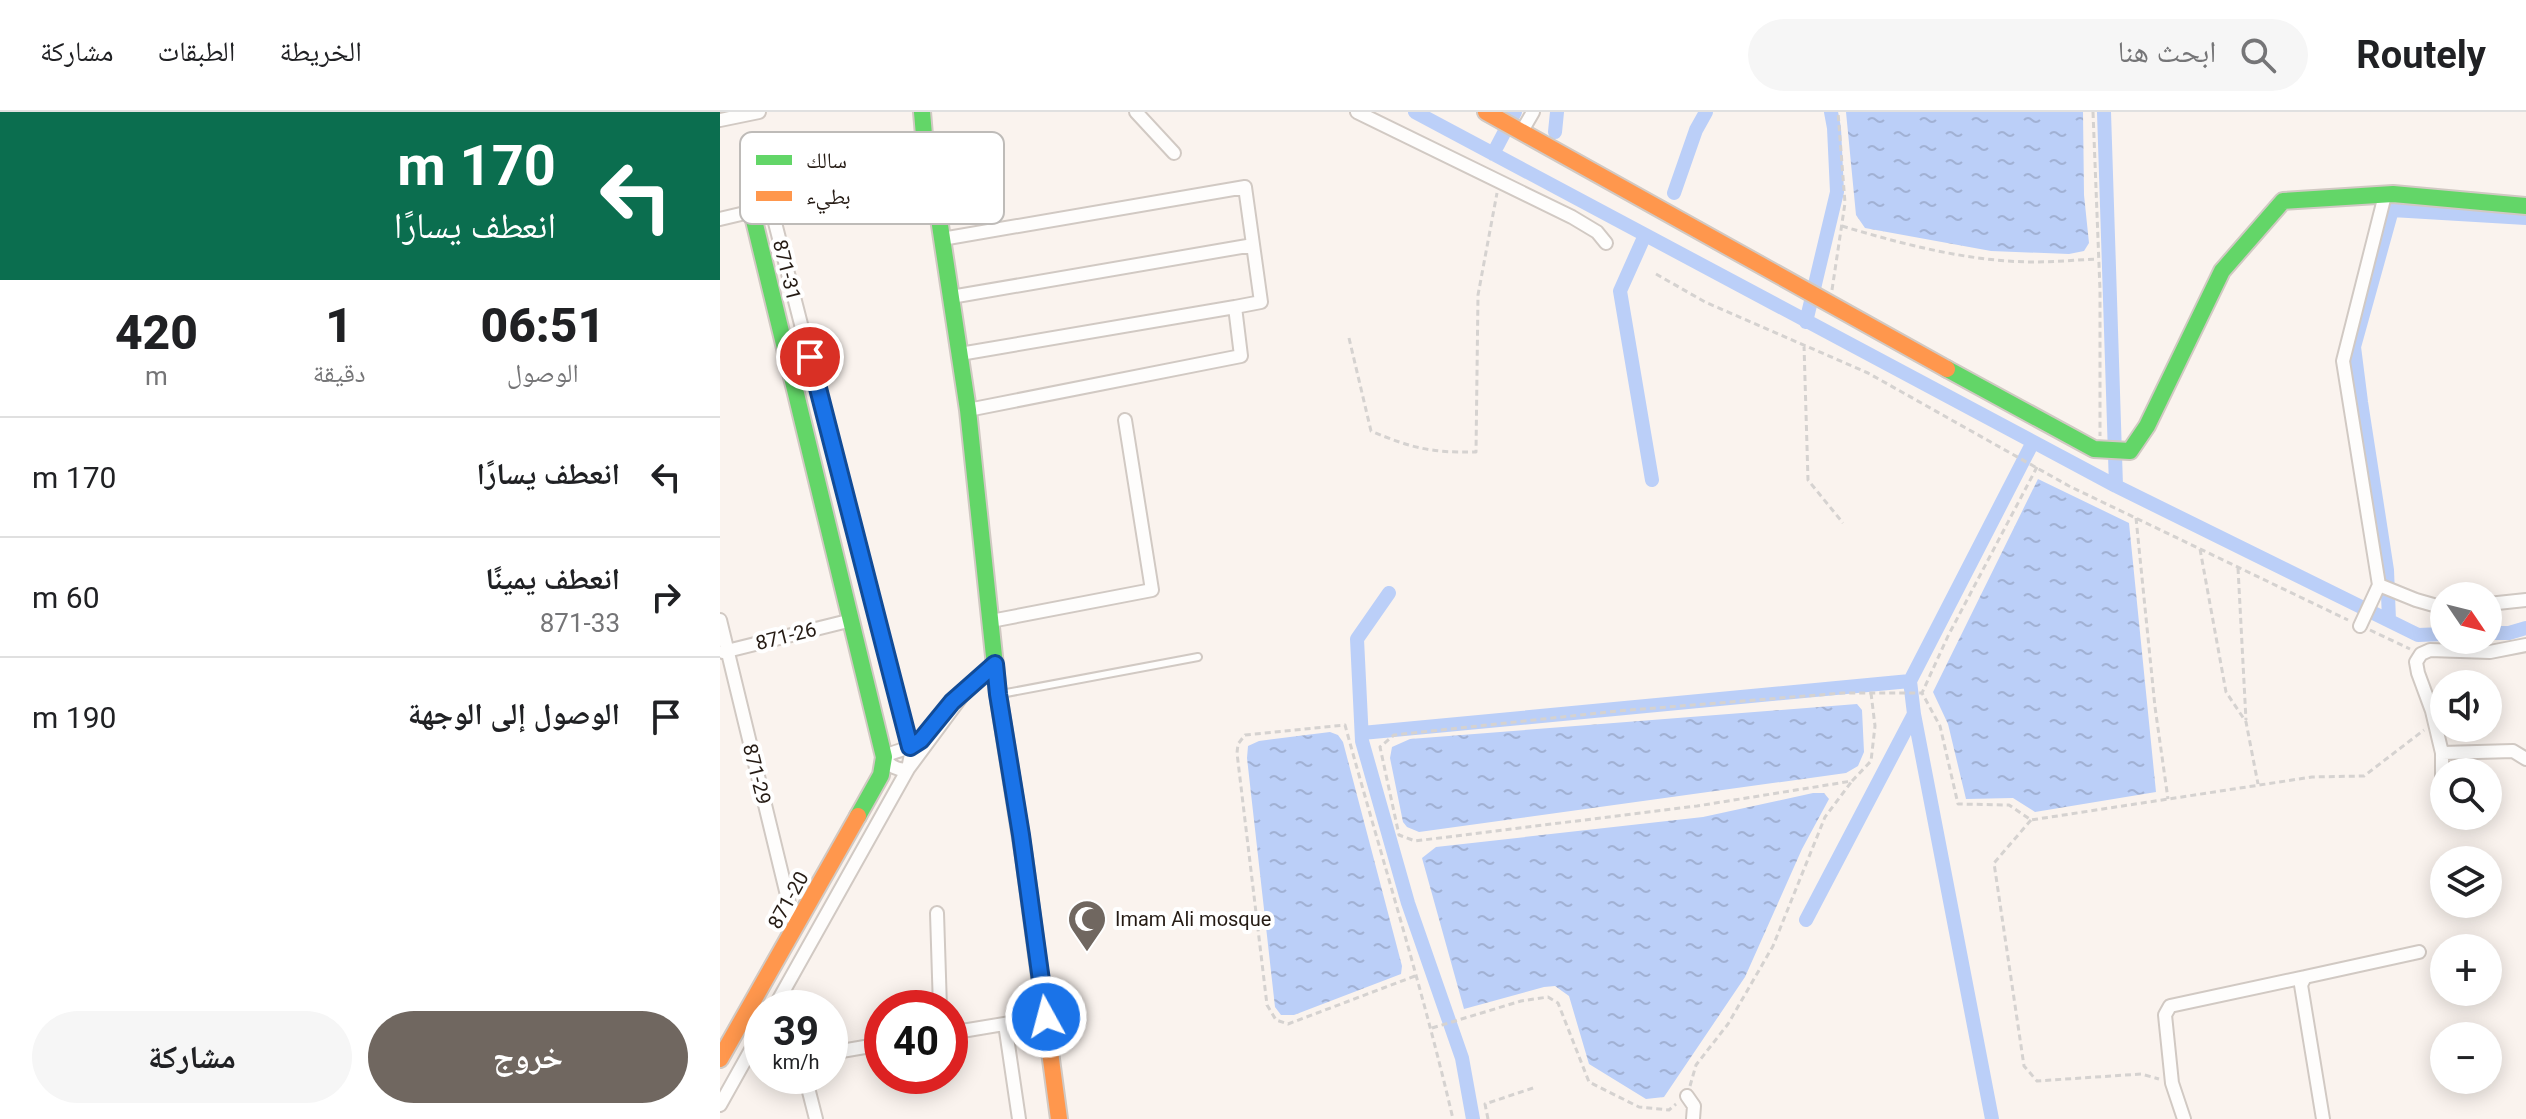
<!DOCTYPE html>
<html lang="ar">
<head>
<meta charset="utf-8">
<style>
	:root { --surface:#fff; --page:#f6f6f6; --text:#202124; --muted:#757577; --line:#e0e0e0; --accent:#706760 }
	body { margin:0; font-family:Roboto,"Noto Naskh Arabic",sans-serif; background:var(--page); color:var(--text); direction:rtl; height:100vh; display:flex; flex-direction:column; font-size:30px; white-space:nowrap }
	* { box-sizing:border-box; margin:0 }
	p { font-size:26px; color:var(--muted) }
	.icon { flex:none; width:44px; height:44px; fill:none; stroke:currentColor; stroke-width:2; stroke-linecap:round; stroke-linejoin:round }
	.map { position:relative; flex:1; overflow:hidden; direction:ltr }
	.details { display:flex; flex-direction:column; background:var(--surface); width:720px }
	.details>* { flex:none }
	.guide { background:#0b6e4f; color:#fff; overflow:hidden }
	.needle { width:52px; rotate:125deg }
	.tools { position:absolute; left:1710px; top:470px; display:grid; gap:16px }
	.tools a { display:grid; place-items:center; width:72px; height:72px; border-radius:50%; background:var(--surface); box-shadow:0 4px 20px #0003; font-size:40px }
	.speed { position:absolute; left:24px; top:878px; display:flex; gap:16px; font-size:40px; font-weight:700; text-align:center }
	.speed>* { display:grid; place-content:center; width:104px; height:104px; border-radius:50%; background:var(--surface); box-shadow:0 4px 20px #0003; line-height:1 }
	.speed small { font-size:20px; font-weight:400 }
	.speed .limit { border:12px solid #d22; background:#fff; color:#111 }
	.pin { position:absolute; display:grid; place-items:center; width:68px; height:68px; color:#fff; margin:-34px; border:4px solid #fff; border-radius:50%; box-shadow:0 2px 8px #0007 }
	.me { position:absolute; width:88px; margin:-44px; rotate:353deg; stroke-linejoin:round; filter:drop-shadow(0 0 6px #0008) }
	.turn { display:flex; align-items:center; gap:28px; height:168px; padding:0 32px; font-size:36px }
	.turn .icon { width:104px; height:104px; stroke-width:2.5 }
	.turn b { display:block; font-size:56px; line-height:68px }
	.eta { display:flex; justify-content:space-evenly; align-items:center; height:136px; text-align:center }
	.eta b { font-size:48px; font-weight:800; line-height:56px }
	.primary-button { display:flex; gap:16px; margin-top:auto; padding:16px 32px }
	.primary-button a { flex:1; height:92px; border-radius:48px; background:var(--accent); color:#fff; font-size:32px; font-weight:800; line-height:92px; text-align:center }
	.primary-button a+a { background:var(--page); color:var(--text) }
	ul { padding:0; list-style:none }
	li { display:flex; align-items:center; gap:24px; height:120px; padding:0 32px; border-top:2px solid var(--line) }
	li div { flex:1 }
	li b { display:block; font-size:30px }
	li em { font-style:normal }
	header { display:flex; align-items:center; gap:48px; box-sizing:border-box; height:112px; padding:0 40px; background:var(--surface); border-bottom:2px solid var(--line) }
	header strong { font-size:38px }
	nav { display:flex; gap:44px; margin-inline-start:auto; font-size:28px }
	.search { width:560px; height:72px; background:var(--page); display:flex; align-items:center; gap:20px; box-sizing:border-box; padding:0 28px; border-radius:44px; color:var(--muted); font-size:30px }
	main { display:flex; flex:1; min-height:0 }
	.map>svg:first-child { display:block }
	.water { fill:url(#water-ripples) }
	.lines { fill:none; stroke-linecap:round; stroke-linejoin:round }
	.canal { stroke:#bbcff8; stroke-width:14 }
	.lane-casing { stroke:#d1c9c3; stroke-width:10 }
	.street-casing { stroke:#d1c9c3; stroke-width:16 }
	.fast-casing { stroke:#d1c9c3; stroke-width:20 }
	.slow-casing { stroke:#d1c9c3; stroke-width:20 }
	.path { stroke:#d5d2d0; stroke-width:3; stroke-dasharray:6 4; stroke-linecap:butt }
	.lane { stroke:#fefdfc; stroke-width:6 }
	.street { stroke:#fefdfc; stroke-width:12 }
	.fast { stroke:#63d668; stroke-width:16 }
	.slow { stroke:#ff974d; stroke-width:16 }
	.route-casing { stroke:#114b97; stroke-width:20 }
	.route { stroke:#1a73e8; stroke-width:14 }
	.labels { text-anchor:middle; stroke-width:8; stroke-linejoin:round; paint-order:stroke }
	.street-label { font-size:20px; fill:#251b14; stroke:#fff }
	.poi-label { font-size:20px; fill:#251b14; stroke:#fff; text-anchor:start }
	.key { fill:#fff; stroke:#bebbb8; stroke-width:2 }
	.key-label { font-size:22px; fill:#251b14 }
</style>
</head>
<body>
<header>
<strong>Routely</strong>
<div class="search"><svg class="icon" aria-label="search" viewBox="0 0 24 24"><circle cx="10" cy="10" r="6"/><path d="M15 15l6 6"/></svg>ابحث هنا</div>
<nav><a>الخريطة</a><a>الطبقات</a><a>مشاركة</a></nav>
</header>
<main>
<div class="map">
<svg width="1806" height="1007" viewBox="0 0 1806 1007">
	<defs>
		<pattern id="water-ripples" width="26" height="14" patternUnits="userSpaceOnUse" patternTransform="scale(2)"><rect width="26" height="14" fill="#bbcff8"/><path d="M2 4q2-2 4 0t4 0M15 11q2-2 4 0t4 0" fill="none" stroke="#a1b1d4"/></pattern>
	</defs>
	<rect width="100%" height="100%" fill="#faf3ee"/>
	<path class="water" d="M1126 0H1363L1364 83 1369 131 1364 139 1349 142 1271 139 1145 116 1136 103Z
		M1318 367 1409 411 1436 680 1315 700 1293 686 1246 687 1228 612 1213 580Z
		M1137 592 1142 598 1144 640 1138 654 1126 661 699 720 687 715 683 710 670 646 672 635 690 627Z
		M610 620 618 623 623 630 682 854 681 862 574 903H561L555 895 527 646 528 634 539 629Z
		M1093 681H1104L1109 687 1082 737 1025 865 944 985 926 987 869 952 849 884 835 874 824 875 744 897 702 746 716 735 983 705Z"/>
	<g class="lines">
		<path class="canal" d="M695 0 1396 374 1698 523 1724 522
			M1384 0 1396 374
			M835 20 837 0
			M773 42 795 0
			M954 81 976 18 986 0
			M925 123 900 179 932 368
			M1086 210 1117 80 1114 16 1111 0
			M669 481 637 527 642 629 688 791 742 946 753 1007
			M1669 508 1667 458 1641 290 1634 235 1672 98 1806 106
			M1768 521H1789L1806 516
			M1194 602 1272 1007
			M642 621 1190 569 1313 330
			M1086 808 1194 602 1190 569"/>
		<g class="lane-casing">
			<path id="lane" d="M281 582 478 545"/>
		</g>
		<g class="street-casing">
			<path id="street" d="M416 0 454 41
				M637 0 852 105 877 120 886 131
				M0 8 39 0
				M802 19 813 0
				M51 95 191 642 188 657 54 896
				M0 107 207 58
				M222 127 525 75 541 190 515 195 521 244 248 298
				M231 185 533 133
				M240 242 515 195
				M1659 473 1696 488 1724 496
				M1768 492 1806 488
				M0 508 75 816
				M271 509 432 478 405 308
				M1640 514 1659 473 1623 249 1665 83
				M3 540 132 508
				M242 584C223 596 215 616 199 630 189 638 175 638 164 645 169 654 178 659 188 657L242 584 275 552
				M1722 641 1793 639 1806 647
				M1722 679V641L1712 599 1698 561 1696 550 1701 542 1710 538 1770 540 1806 533
				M217 801 220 896
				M285 912 299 1007
				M230 921 326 905
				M110 941 162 932
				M85 964 96 1007
				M967 984 974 994 973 1007
				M0 993 42 918
				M1464 1007 1452 971 1445 903 1450 894 1585 865
				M1603 1007 1581 873 1585 865 1699 840"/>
		</g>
		<g class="fast-casing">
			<path id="fast" d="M202 0 207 58 213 67 248 298 278 582 304 745
				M32 100 164 645 161 663 138 704
				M1227 257 1374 337 1410 339 1427 314 1502 159 1563 89 1673 82 1806 94"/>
		</g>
		<g class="slow-casing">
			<path id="slow" d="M766 0 1227 257
				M304 745 339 1007
				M0 947 138 704"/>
		</g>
		<path class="path" d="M1373 0 1380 178V324
			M1122 114C1182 132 1247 149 1310 150 1333 150 1356 148 1378 147
			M936 162 985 190 1148 261 1349 374 1628 508
			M1112 178 1125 91 1118 0
			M629 226 651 319C691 336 712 341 756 340L758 183 777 81
			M1084 233 1088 368 1123 411
			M1317 355 1228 524 1202 581 1220 614 1238 692 1289 693 1311 708 1592 665 1644 664 1704 618
			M1416 406 1435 595 1448 687
			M1480 437 1506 580 1526 610 1538 672
			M1518 456 1526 608
			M1650 518 1690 537
			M1151 581 1155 614 1151 649 1132 669 977 694 695 729 679 723 660 635 674 623 898 599 1123 581H1202
			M1311 708 1274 751 1304 954 1317 969 1421 962 1439 967
			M695 864 568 912 556 908 547 893 517 641 518 632 525 623 625 613C661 744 702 874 733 1007
			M712 916 801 889 828 885 838 891 869 970 919 995 949 998 956 992
			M970 974 976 953 1008 912 1053 834 1105 705 1132 669
			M768 1007 765 992 816 975"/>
		<use href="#lane" class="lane"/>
		<use href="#street" class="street"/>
		<use href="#fast" class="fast"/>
		<use href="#slow" class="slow"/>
	</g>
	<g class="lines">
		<g class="route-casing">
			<path id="route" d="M90 245 190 635 201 628 232 590 275 552 278 582 301 723 326 905"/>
		</g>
		<use href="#route" class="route"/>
	</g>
	<defs>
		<g id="mosque-pin" transform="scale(2)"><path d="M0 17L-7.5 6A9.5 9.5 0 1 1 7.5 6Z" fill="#706760" stroke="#fff"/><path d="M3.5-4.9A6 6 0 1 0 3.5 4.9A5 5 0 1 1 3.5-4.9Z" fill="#fff"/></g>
	</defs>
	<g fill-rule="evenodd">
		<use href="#mosque-pin" x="367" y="807"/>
	</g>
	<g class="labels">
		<g class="street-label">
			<text transform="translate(67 158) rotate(76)" y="7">871-31</text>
			<text transform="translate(66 524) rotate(-14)" y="7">871-26</text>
			<text transform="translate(37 662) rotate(76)" y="7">871-29</text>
			<text transform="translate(68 788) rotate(-61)" y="7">871-20</text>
		</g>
		<g class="poi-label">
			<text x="395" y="814">Imam Ali mosque</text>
		</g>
	</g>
	<rect x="20" y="20" width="264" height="92" rx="12" class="key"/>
	<rect x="36" y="43" width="36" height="10" fill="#63d668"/>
	<rect x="36" y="79" width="36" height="10" fill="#ff974d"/>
	<g class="key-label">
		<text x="86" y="56">سالك</text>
		<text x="86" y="92">بطيء</text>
	</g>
</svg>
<div class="tools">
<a><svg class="needle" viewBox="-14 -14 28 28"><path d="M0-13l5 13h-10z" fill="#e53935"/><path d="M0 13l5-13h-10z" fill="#757577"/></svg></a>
<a><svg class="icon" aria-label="sound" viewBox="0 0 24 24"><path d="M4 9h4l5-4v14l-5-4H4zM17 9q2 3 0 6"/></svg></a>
<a><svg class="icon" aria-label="search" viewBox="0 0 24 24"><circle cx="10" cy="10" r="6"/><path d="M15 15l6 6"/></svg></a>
<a><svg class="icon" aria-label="layers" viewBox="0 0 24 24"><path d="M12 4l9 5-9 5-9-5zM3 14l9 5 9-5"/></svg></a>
<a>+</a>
<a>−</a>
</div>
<div class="speed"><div>39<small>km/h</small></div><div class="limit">40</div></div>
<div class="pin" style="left:90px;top:245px;background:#d93025"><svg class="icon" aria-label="arrive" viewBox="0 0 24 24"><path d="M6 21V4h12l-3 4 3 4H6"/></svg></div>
<svg class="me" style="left:326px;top:905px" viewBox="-20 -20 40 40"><circle r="17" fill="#1a73e8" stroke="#fff" stroke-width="3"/><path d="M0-11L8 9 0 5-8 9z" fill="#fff"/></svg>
</div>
<section class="details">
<div class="guide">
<div class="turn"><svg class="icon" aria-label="left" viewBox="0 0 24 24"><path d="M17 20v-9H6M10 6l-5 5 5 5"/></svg><div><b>170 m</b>انعطف يسارًا</div></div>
</div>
<div class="eta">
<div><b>06:51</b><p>الوصول</p></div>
<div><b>1</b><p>دقيقة</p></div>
<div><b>420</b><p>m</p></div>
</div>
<ul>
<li><svg class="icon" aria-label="left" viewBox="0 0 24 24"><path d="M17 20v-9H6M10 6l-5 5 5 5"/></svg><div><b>انعطف يسارًا</b></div><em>170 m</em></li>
<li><svg class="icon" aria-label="right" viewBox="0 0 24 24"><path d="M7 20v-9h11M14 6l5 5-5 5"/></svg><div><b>انعطف يمينًا</b><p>871-33</p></div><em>60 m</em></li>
<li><svg class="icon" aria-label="arrive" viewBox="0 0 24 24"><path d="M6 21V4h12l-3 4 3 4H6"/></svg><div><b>الوصول إلى الوجهة</b></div><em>190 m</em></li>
</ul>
<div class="primary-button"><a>خروج</a><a>مشاركة</a></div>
</section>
</main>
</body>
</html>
